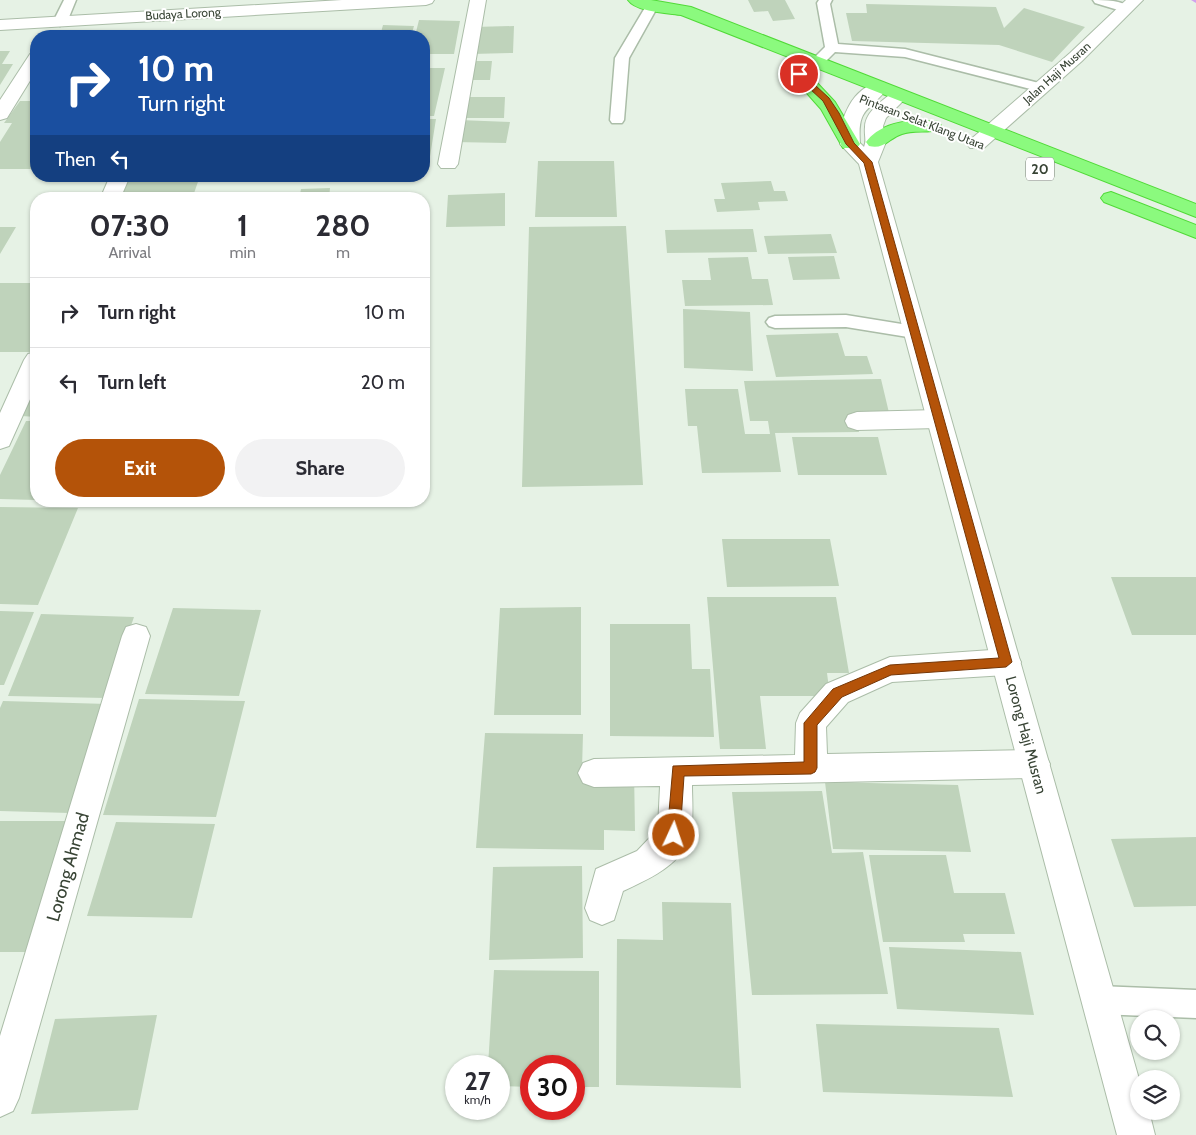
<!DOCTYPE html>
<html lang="en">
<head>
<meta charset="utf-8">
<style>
	:root { --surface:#fff; --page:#f2f2f3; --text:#2b2b33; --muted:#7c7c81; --line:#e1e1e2; --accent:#b45309 }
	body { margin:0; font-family:Cabin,sans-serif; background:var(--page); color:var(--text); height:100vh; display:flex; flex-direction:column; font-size:19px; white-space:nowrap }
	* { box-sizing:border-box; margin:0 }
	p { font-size:16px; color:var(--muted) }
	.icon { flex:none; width:28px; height:28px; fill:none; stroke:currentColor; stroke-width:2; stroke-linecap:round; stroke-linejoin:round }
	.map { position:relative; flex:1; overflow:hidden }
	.panel { position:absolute; left:30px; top:192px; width:400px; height:315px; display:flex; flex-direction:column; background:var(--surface); border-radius:20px; box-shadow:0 1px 4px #0004 }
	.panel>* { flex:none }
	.banner { position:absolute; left:30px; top:30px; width:400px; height:152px; border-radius:20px; box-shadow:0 1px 4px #0004; background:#1a4fa0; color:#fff; overflow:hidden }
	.buttons { position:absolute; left:1130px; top:1010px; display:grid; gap:10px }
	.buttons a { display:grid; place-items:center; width:50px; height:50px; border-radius:50%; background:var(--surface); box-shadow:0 1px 4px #0004; font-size:25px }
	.speed { position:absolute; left:445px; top:1055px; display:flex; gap:10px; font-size:25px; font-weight:700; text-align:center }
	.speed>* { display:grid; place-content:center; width:65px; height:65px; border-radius:50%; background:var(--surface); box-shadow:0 1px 4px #0004; line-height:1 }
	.speed small { font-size:12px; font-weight:400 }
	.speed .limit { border:8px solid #d22; background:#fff; color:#111 }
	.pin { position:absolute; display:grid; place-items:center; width:42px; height:42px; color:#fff; margin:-21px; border:2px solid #fff; border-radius:50%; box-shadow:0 1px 5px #0007 }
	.me { position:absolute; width:55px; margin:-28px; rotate:3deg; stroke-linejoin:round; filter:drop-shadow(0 0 4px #0008) }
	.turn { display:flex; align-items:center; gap:18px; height:105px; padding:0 25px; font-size:22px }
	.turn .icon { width:65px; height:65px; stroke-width:2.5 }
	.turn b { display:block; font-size:35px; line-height:42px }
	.then { display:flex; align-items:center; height:48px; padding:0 25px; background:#0003; gap:10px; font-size:19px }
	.eta { display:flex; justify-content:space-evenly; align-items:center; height:85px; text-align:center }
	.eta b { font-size:30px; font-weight:700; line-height:35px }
	.button { display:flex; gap:10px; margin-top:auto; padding:10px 25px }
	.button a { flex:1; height:58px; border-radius:30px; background:var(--accent); color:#fff; font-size:20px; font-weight:700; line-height:58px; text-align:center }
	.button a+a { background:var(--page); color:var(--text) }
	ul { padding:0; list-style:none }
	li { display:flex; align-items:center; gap:15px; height:70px; padding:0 25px; border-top:1px solid var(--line) }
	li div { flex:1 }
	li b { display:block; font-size:19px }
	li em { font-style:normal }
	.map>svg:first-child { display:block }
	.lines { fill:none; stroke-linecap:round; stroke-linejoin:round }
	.stream { fill:#d1a2ee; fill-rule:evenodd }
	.building { fill:#bfd3bb }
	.service-casing { stroke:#abbda8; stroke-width:3 }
	.minor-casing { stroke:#abbda8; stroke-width:2 }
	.tertiary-casing { stroke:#abbda8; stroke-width:2 }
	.trunk-casing { stroke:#51d938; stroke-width:2 }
	.service { fill:#fff; fill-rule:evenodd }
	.minor { fill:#fff; fill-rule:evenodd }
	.tertiary { fill:#fff; fill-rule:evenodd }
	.trunk { fill:#8bfa7e; fill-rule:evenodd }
	.route { fill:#b45309; stroke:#753606 }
	.labels { text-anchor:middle; stroke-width:4; stroke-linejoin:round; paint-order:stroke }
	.far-street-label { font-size:12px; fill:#384435; stroke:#fff }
	.shield { fill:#fff; stroke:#747c72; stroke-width:1 }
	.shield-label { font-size:14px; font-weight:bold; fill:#384435 }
	.street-label { font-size:15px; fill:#384435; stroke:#fff }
	.near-street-label { font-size:18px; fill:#384435; stroke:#fff }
</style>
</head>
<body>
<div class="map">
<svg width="1196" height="1135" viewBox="0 0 1196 1135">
	<rect width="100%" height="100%" fill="#e6f2e5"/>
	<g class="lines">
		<path class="stream" d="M1191 0H1196V3Z"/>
	</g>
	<path class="building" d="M748 0H785L795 19 773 21 768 11 754 12Z
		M866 4 996 7 1004 28 1024 8 1085 27 1052 62 999 45 852 41 846 13H867Z
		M419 20 460 21 454 54H424V36H415Z
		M383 25 414 26 411 36H380Z
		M514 26 513 53 472 54 474 27Z
		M133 33 173 34 172 36H131Z
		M248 34 247 36H199V35Z
		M0 51H10L2 64H13L0 85Z
		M468 61H492L490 80H466Z
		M424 68H445L434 116H424Z
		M462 97H505L504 118H460Z
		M20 101H36V169H0V142L12 123H4Z
		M424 119H436L428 169H424Z
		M459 120 510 122 506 143 454 142Z
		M538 161H614L617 217H535Z
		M129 176H200L192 199H119Z
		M771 181 774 191H785L788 201 758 202 760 210 717 212 714 199H725L721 183Z
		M330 188 329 199H299L301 189Z
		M505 193V226L446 227 448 195Z
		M626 226 643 485 522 487 529 227Z
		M0 227H16L0 254Z
		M753 229 757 252 667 253 665 230Z
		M831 234 837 253 768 254 764 236Z
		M834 256 840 279 793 280 788 257Z
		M748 257 752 279H768L773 305 685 306 682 280H711L708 258Z
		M0 283H36V338L30 352H0Z
		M683 309 750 312 753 371 684 368Z
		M838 333 845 356H867L873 374 776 377 766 335Z
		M881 379 890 417H856L859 432 775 433 781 472 702 473 697 426H688L685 389H738L745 434H770L768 421H750L744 381Z
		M36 388V417L22 416Z
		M26 421H36V500L0 499V475Z
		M792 437H878L887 475H798Z
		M0 507 78 508 38 605 0 604Z
		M722 539H830L839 586 727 587Z
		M1111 577H1196V635H1132Z
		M707 597H836L849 673H827L830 696H760L766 749H720Z
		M581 607V715H494L500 608Z
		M173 608 261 610 239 696 145 694Z
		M0 611 34 612 4 685H0Z
		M41 614 134 617 106 698 8 696Z
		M610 624H690L692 669H710L714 737 610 736Z
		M139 699 245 701 216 817 103 815Z
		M3 701 108 704 70 813 0 811V708Z
		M485 733 583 734 582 769 634 770 635 831 604 830V850L476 848Z
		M825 782 958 785 971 852 833 849Z
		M822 791 832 853 863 852 888 994 752 995 732 792Z
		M0 821H70L29 952H0Z
		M116 822 215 824 192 918 87 916Z
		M1196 837V906L1134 907 1111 839Z
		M869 855H946L954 893H1005L1015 934H963L965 942H883Z
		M582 866 583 958 489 960 493 867Z
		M662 902 731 903 741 1088 616 1085 617 939 663 940Z
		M889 947 1021 952 1034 1015 897 1009Z
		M494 970 599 971V1087H574V1066H531V1087L499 1086V1066H488Z
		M157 1015 138 1110 31 1114 55 1019Z
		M816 1024 999 1028 1013 1097 823 1092Z"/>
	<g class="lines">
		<g class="service-casing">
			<path id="service" d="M64 0H76L67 22 60 26 53 22Z
				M819 0H832L830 4 838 44 905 49 1047 85 1049 88 1042 92 905 57 835 52 821 66H811L809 63 825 47 817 3Z
				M1093 0C1105 0 1122 0 1131 8L1125 12 1095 3Z
				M652 2 658 6 629 58 624 120 622 123H612L610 120 615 58 646 6Z
				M846 315 914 326 920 328 923 332 920 336 914 338 846 327 775 328 769 326 766 322 769 318 775 316Z
				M1099 986 1196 990V1018L1099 1014 1089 1010 1085 1000 1089 990Z"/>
		</g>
		<g class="minor-casing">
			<path id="minor" d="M342 0H434L432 3 426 5 0 30V20Z
				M470 0H486L458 164 455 168H441L438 164Z
				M36 53V71L7 118 0 120V100L30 54Z
				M110 176H130L120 199H100Z
				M36 352V386L9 446 0 449V413L24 360 28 354Z
				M938 410 947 413 950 419 947 425 938 428 857 430 848 427 845 421 848 415 857 412Z
				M136 624 146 627 150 636 19 1098 13 1111 0 1117V1036L122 636 126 627Z
				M1006 649 1016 653 1021 662 1016 671 1006 675 892 682 848 702 826 727 827 754 1034 750 1045 754 1050 764 1045 774 1034 778 692 785C692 801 694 821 690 836 682 865 647 880 623 891L614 920 602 925 590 920 585 908 596 869 637 851 658 829 660 786 594 787 583 783 578 773 583 763 594 759 795 755 796 723 800 713 826 684 890 657Z"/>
		</g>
		<g class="tertiary-casing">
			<path id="tertiary" d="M1126 0H1143L1082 61 984 148H970L967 144 970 140 1070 53Z
				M879 82 885 83 888 87C871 112 857 105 860 143L864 147C867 140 864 135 865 127 865 112 882 101 893 92H905L908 96 886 118 883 126 886 142 878 162 1139 1079V1111H1149L1155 1135H1117L859 164 840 144C839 119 852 88 879 82Z"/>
		</g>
		<g class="trunk-casing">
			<path id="trunk" d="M628 0H651L691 7 1196 204V217L681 15C668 13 636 12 628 0Z
				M799 69 805 70 835 102 860 144 857 148H843L821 109 790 74 793 70Z
				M916 120 939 122 941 126 939 130C927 133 914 130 902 134 889 138 884 150 869 146L866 142C878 126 898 122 916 120Z
				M1111 192 1196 225V238L1104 202 1101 198 1104 194Z"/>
		</g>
		<use href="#service" class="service"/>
		<use href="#minor" class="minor"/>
		<use href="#tertiary" class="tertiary"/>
		<use href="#trunk" class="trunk"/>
	</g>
	<path class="route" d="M796 72H801L829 98 839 113 854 143 872 162 1012 662 1006 667 891 675 842 697 817 725V768L815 772 811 774 684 776 680 835 678 839 674 841 669 839 667 835 673 766 804 762V723L833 689 890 665 999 658 864 163 846 144 823 101 796 76Z"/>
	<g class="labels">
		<g class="far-street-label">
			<text transform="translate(183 14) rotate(-3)" y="4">Budaya Lorong</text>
			<text transform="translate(1057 73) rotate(-42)" y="4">Jalan Haji Musran</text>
			<text transform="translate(922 122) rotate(21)" y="4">Pintasan Selat Klang Utara</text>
		</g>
		<rect class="shield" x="1026" y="157.5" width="28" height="23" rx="4"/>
		<g class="shield-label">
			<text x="1040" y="174">20</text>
		</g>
		<g class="street-label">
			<text transform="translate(1026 735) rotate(75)" y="5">Lorong Haji Musran</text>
		</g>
		<g class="near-street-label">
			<text transform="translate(68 867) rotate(-74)" y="6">Lorong Ahmad</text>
		</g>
	</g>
</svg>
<div class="buttons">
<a><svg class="icon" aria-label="search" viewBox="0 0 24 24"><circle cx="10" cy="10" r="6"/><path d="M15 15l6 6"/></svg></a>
<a><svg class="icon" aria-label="layers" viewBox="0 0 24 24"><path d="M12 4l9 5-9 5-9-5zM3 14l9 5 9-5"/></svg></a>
</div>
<div class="speed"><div>27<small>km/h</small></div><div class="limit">30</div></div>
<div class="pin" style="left:799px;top:74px;background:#d93025"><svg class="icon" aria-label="arrive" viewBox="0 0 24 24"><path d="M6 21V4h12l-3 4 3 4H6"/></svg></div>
<svg class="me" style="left:674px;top:835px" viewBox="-20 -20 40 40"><circle r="17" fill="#b45309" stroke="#fff" stroke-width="3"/><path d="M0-11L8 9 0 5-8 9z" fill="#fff"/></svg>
<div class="banner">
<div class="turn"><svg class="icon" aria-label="right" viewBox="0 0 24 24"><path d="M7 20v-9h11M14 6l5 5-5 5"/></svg><div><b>10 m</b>Turn right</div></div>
<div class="then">Then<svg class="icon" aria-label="left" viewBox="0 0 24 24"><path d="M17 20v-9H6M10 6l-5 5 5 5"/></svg></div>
</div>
<section class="panel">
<div class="eta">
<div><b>07:30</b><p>Arrival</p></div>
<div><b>1</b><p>min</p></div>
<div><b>280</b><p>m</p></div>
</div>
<ul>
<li><svg class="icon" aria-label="right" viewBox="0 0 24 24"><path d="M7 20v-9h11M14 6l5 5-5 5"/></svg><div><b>Turn right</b></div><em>10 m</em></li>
<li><svg class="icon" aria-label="left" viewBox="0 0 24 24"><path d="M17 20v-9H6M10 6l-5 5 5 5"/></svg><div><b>Turn left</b></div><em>20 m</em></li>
</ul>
<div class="button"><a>Exit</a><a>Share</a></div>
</section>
</div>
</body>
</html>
